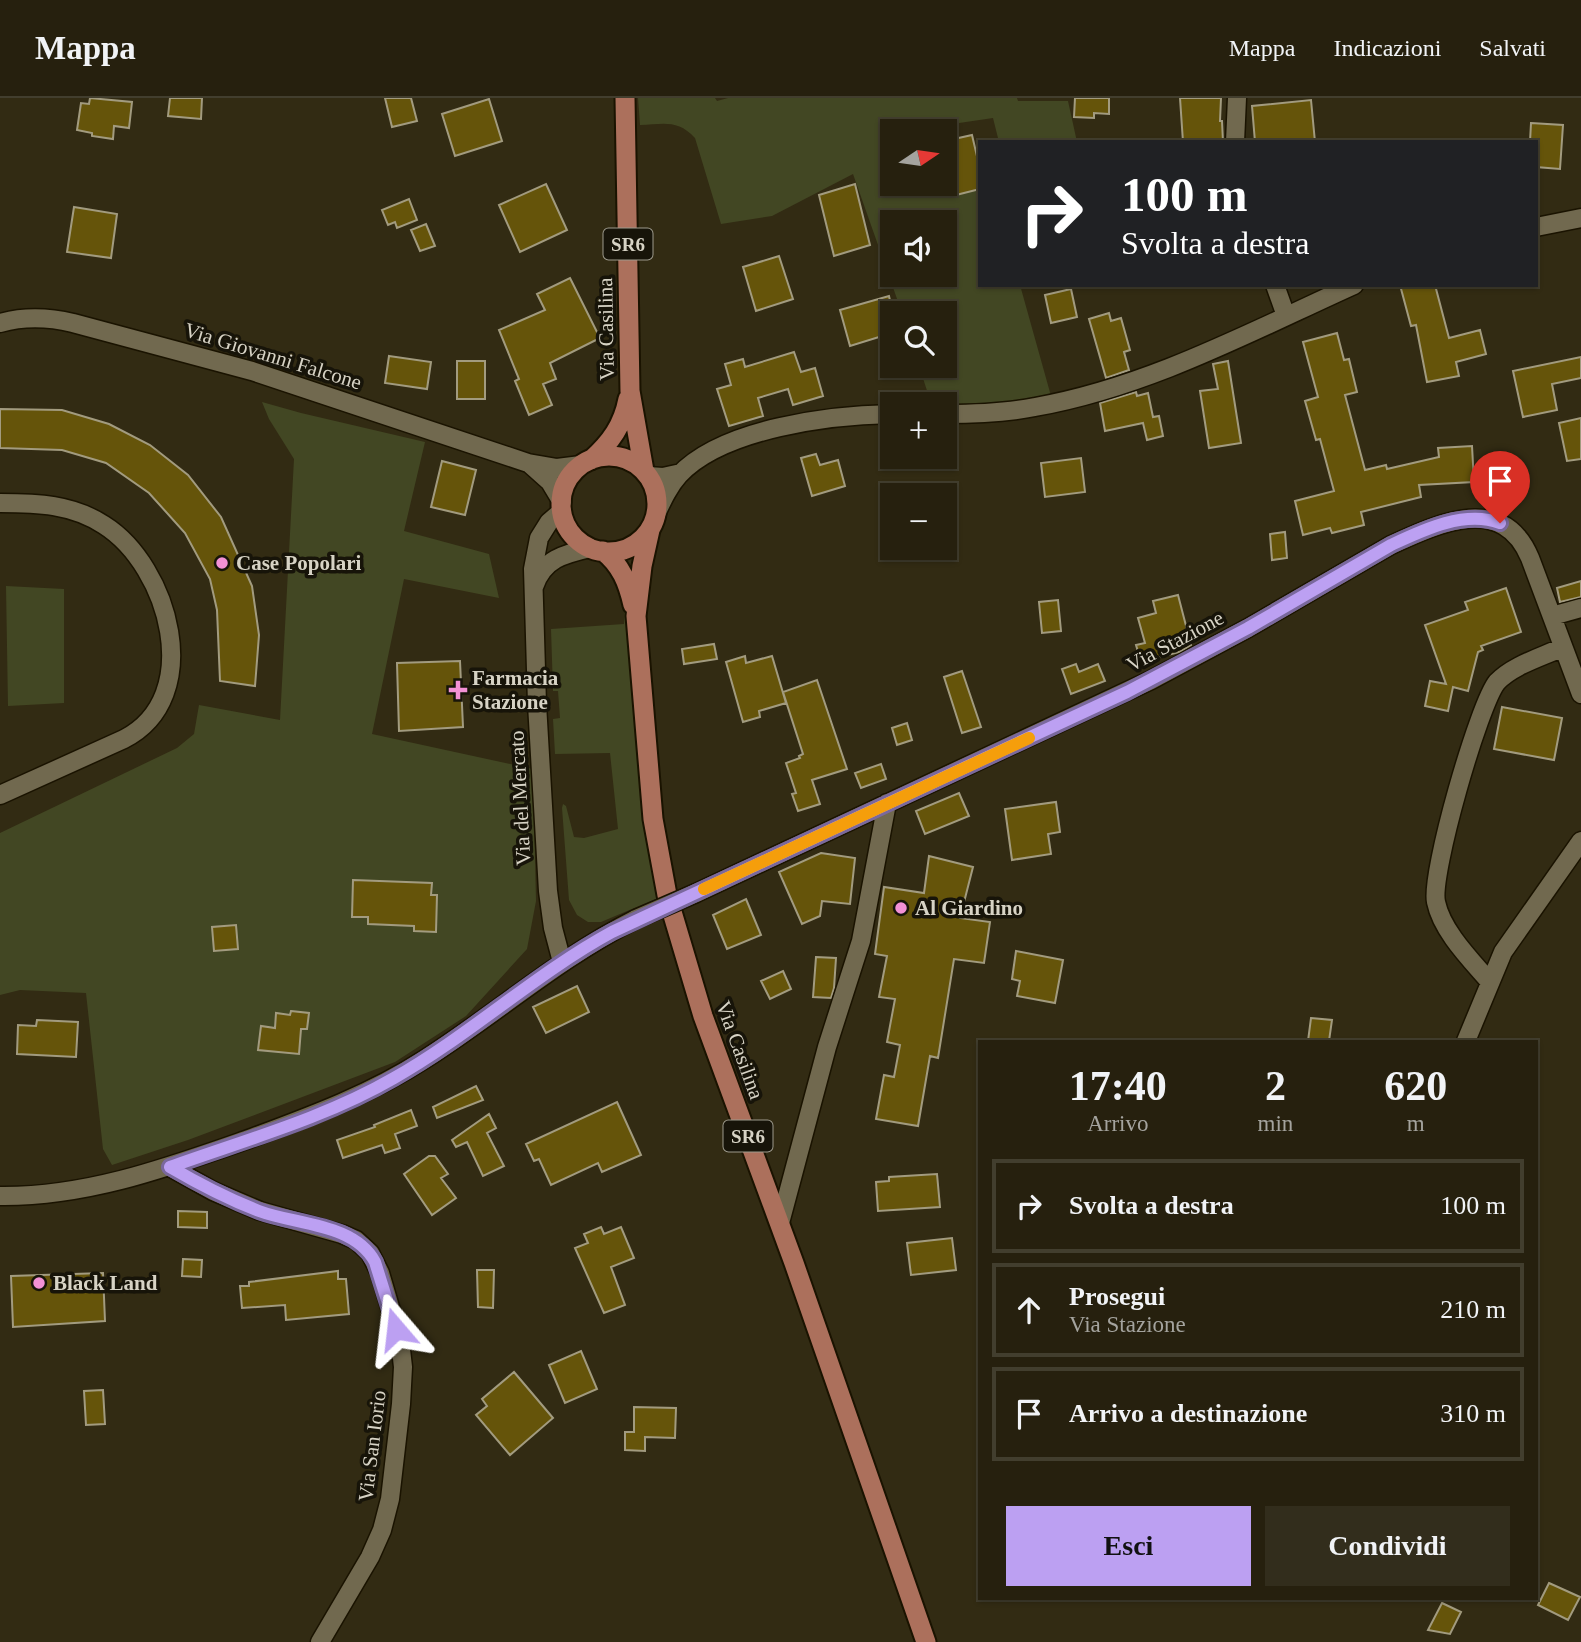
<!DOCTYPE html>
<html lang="it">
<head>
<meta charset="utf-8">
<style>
	:root { --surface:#26200e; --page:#322d1c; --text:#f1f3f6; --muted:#a4a39e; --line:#423e2e; --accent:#bca0f2 }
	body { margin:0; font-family:Georgia,serif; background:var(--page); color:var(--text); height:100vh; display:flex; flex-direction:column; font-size:26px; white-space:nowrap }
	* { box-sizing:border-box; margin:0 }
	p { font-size:23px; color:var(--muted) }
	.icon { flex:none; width:38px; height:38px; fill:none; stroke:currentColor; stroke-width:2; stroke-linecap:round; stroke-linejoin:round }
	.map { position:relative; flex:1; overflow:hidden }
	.drawer { position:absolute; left:978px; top:942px; width:560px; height:560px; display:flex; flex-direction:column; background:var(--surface); border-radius:0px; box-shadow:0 2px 5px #0004,0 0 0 2px var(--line) }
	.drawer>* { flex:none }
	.guide { position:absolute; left:978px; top:42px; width:560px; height:147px; border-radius:0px; box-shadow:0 2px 5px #0004,0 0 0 2px var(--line); background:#202124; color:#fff; overflow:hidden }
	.needle { width:46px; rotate:77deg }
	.buttons { position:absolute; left:880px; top:21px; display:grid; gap:14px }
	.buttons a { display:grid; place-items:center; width:77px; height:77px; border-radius:0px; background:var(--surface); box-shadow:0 2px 5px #0004,0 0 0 2px var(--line); font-size:35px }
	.pin { position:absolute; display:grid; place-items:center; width:60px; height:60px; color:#fff; margin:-72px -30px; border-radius:50% 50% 50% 0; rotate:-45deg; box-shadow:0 0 7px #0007 }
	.pin .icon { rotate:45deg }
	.me { position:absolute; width:77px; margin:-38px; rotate:343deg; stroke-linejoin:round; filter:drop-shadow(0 0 5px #0008) }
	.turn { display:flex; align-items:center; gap:24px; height:147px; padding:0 28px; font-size:32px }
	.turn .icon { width:91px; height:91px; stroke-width:2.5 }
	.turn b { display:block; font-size:49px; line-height:60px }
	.eta { display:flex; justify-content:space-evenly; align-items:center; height:119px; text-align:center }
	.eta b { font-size:42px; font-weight:700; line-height:49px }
	.action { display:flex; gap:14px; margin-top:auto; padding:14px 28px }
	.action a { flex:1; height:80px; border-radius:0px; background:var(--accent); color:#111; font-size:28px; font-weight:700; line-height:80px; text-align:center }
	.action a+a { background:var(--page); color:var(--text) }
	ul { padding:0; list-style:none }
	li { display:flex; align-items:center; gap:21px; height:94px; margin:0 14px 10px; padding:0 14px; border:4px solid var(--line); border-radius:0px }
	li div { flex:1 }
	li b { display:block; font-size:26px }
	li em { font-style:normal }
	header { display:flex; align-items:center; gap:42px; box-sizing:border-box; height:98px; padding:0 35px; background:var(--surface); border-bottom:2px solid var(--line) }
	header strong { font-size:33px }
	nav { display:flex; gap:38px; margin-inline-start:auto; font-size:24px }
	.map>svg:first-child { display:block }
	.green { fill:#424723; fill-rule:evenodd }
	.building { fill:#65540a; stroke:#a29b7f; stroke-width:2 }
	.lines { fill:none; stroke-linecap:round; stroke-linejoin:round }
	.minor-casing { stroke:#1a1300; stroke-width:21 }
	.primary-casing { stroke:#1a1300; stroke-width:23 }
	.minor { stroke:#71694f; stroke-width:18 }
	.primary { stroke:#ac705c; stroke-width:19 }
	.minor-bridge-casing { stroke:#1a1300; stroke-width:21; stroke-linecap:butt }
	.minor-bridge { stroke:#71694f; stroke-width:18 }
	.route-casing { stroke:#7a689d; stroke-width:18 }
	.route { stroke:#bca0f2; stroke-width:12 }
	.slow { stroke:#f59e0b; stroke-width:12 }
	.poi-dot { fill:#f391d5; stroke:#171409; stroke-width:2.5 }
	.labels { text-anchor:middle; stroke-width:7; stroke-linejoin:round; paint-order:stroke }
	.shield { fill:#171409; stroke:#9d9a8d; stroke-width:2 }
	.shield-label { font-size:19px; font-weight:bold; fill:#d7d3c5 }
	.street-label { font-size:21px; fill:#d7d3c5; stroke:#171409 }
	.poi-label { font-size:21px; font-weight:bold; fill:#d7d3c5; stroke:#171409; text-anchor:start }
</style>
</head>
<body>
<header>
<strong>Mappa</strong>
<nav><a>Mappa</a><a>Indicazioni</a><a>Salvati</a></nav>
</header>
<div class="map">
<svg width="1581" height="1544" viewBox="0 0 1581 1544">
	<rect width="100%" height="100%" fill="#322b13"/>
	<path class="green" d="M638 0H715L717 3 728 0H1017L1018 3H1068L1077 44H999L993 20 932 29V33H892V47L880 49 891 97 980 84V187H1020L1051 298C1012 305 969 313 931 305L919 268H945V215H902L853 76 772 118 721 126 695 40C678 21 663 26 640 27ZM892 124H945V177H892Z
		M262 304 301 315 425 344 404 433 489 456 499 500 404 481 372 636 533 671 536 803 527 851 466 918 395 964 188 1042 112 1067 103 1051 86 895 20 892 0 897V735L177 650 194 636 199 607 280 622 294 361 269 321Z
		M6 488 64 491V605L8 608Z
		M625 506 632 507 658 800 601 824H588L577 817 569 802 562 710 563 706 566 708 574 739 584 740 618 731 610 655 555 656 553 621 560 620 558 593H553L551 531 624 526Z"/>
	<path class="building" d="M90 0 132 4 129 30 114 28 113 41 92 38V35L77 32 81 5 89 6Z
		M170 0H202L201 21 168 18Z
		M385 0H411L417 23 392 29Z
		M1075 0H1109V16L1094 15V20L1074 19Z
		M1180 0H1221L1220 23H1222L1223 44H1183Z
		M489 1 502 43 455 58 442 16Z
		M1311 2 1315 44H1255L1252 8Z
		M1531 25 1563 27 1560 71 1536 69V44H1530Z
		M972 37 980 71V91L956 97 945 43Z
		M546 86 567 132 520 154 499 107Z
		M855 86 870 147 834 158 819 97Z
		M409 101 417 122 397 130 395 124 388 127 382 112Z
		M74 109 117 116 111 160 67 154Z
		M426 126 435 148 420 153 411 132Z
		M779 158 793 201 756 213 743 169Z
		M570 180 600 240 550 265 556 281 543 286 552 307 529 317 515 283 519 281 499 232 545 212 537 196Z
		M1400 187H1435L1449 240 1480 232 1486 256 1456 264 1459 278 1427 284 1416 227 1411 228Z
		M1071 191 1077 219 1051 225 1045 197Z
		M889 198 892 212V235L850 248 840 212Z
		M1109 215 1111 223 1121 220 1130 252 1124 254 1129 272 1106 280 1089 221Z
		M1337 235 1344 262 1349 261 1357 294 1345 297 1365 372 1386 367 1387 371 1439 359 1438 350 1472 348 1474 384 1419 387 1421 399 1361 414 1364 427 1332 435 1330 430 1303 437 1295 403 1334 393 1320 341 1316 342 1305 303 1318 299 1303 244Z
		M794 254 801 274 815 270 823 298 793 307 788 291 758 300 763 318 729 328 717 291 731 287 725 266 743 261 745 269Z
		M389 258 431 264 427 291 385 285Z
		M1581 259V280L1552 286 1557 312 1523 319 1513 273Z
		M457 263H485V301H457Z
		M1228 263 1241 345 1209 350 1200 293 1218 291 1213 266Z
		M1136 294 1137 298 1148 295 1153 319 1159 318 1163 338 1147 342 1143 325 1105 333 1100 305Z
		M0 311 62 312 109 326 150 347 188 377 221 419 252 488 259 537 255 588 220 583 217 512 210 481 185 435 149 395 106 365 62 352 0 350Z
		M1581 320V361L1567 363 1559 325Z
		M816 356 820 367 838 362 845 388 812 398 801 360Z
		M1081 360 1085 394 1045 399 1041 365Z
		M442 363 476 372 465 417 431 409Z
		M1285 434 1287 460 1272 462 1270 436Z
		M1581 483V499L1560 504 1557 490Z
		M1506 490 1521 534 1481 548 1483 552 1478 554 1468 593 1453 589 1448 613 1425 608 1430 583 1446 586 1425 527 1468 512 1465 504Z
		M1178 497 1191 547 1179 554 1141 564 1136 547 1145 545 1138 520 1156 515 1153 503Z
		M1058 502 1061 533 1042 535 1039 504Z
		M714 546 717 561 684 566 682 551Z
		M745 558 746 565 772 558 786 605 759 613 760 619 743 624 726 564Z
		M460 563 463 629 399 633 397 565Z
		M1076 566 1079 574 1098 566 1105 583 1071 596 1062 571Z
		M962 573 981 629 962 635 944 579Z
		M817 582 847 671 812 682 820 706 798 713 792 696 796 695 786 665 800 660 799 658 803 656 783 594Z
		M1502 609 1562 620 1554 662 1494 651Z
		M907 625 912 642 897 647 892 630Z
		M881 666 886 681 861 690 855 675Z
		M959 695 969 718 925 736 916 713Z
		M1056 704 1060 734 1048 736 1051 756 1012 762 1005 711Z
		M821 755 855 760 850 806 822 803 820 818 802 826 779 774Z
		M929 758 973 769 960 820 990 824 984 865 954 861 938 960 930 958 918 1028 876 1021 884 977 894 979 900 947 887 944 895 901 879 899 887 858 875 856 884 789 924 795Z
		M353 782 432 785 431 797H437L436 834 414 833V828L368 826V819H352Z
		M746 801 761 837 727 851 713 817Z
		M236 827 238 851 214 853 212 829Z
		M1016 853 1063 862 1055 905 1017 898 1020 883 1012 881Z
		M816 859 836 860 834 890 831 900 813 899Z
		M783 873 791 891 770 901 761 883Z
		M577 888 589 914 546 935 533 909Z
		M291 913 309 915 307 931H301L299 956 258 952 261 928 275 930 276 915 290 917Z
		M1311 920 1332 922 1329 943H1308Z
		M37 922 78 924 76 959 17 956 18 927 36 928Z
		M476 988 483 1002 437 1020 433 1009Z
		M617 1004 641 1057 602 1074 598 1065 551 1087 539 1061 534 1063 526 1046Z
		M411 1012 417 1028 395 1036 400 1050 385 1055 382 1047 343 1060 337 1042 375 1029 374 1027Z
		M489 1016 496 1030 487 1035 504 1068 483 1078 467 1044 456 1049 452 1042Z
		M429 1058H435L448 1076 441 1080 456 1100 432 1117 404 1076Z
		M937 1076 940 1109 878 1113 876 1084 889 1083V1079Z
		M178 1113 207 1114V1130L178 1129Z
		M601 1129 604 1136 621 1129 634 1160 611 1169 625 1207 604 1215 575 1150 588 1145 584 1136Z
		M952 1140 956 1172 911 1177 907 1145Z
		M183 1161 202 1162 201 1179 182 1178Z
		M477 1172H494L493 1210 478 1209Z
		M338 1173V1181H346L349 1216 286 1222 285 1207 242 1210 240 1188H249V1184Z
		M103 1175 105 1223 13 1229 11 1178Z
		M581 1253 597 1291 565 1305 549 1267Z
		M514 1274 553 1320 510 1357 476 1317 487 1308 482 1301Z
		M103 1292 105 1326 86 1327 84 1293Z
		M634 1309 676 1310 675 1340 645 1339V1353L625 1352V1334H634Z
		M1549 1485 1580 1499 1568 1522 1538 1507Z
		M1442 1505 1461 1514 1450 1536 1428 1532Z"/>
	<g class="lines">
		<g class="minor-casing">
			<path id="minor" d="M1235 44 1237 0
				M1536 129 1581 120
				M1275 187 1286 218
				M0 225C25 218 48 219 73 225L252 273 528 365 557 370 581 367
				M945 316C975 316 1006 315 1035 309 1148 289 1250 234 1354 187
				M531 367 550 384 562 404
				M648 378 663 379 681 375
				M0 405C37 405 72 406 104 427 169 468 206 599 124 641L0 697
				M562 413 549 424 539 440 533 471 537 606 548 793 553 830 562 864
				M657 414C663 401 669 388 679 377 723 330 831 317 892 316
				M534 489C543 461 564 456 590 450
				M1552 518 1581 510
				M696 795 1151 582 1248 530 1391 447C1439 425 1503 395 1530 460L1581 596
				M1489 883C1470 861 1442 833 1436 804 1430 776 1479 606 1497 584 1513 567 1542 559 1563 549
				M1466 943 1503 854 1581 743
				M170 1069 213 1093 260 1113 342 1136 356 1142 370 1155 380 1175 400 1243 403 1269 401 1306 390 1401 382 1432 370 1459 320 1544
				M0 1098C86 1099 166 1070 246 1042 308 1019 369 997 425 961 496 916 560 859 636 821
				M780 1125 827 949 861 843 887 705"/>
		</g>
		<g class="primary-casing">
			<path id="primary" d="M625 0 630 293 644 373
				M561 406a48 48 0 1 1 96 0a48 48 0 1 1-96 0Z
				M591 362C611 344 623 327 628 301
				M650 432 642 468 636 518 653 721 667 797 703 918 794 1165 926 1544
				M603 453C621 467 628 485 633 507"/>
		</g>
		<use href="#minor" class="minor"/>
		<use href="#primary" class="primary"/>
		<g class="minor-bridge-casing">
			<path id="minor-bridge" d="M636 821 696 795"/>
		</g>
		<use href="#minor-bridge" class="minor-bridge"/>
	</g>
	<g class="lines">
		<g class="route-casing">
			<path id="route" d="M396 1231 375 1164C354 1125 296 1127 259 1113 228 1101 199 1086 170 1069 245 1042 325 1020 394 980 470 937 535 876 612 834L1127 594 1248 530 1391 447C1423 432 1464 412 1500 425"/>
		</g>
		<use href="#route" class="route"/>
		<path class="slow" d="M704 791 1029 640"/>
	</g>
	<g class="poi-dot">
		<circle cx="222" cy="465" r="7"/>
		<path d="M454.5 581.5h7v7h7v7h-7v7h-7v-7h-7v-7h7z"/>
		<circle cx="901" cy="810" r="7"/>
		<circle cx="39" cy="1185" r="7"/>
	</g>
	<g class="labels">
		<g class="shield">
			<rect x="603.5" y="130.5" width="49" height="31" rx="5"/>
			<rect x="723.5" y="1022.5" width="49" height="31" rx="5"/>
		</g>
		<g class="shield-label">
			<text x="628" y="153">SR6</text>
			<text x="748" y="1045">SR6</text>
		</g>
		<g class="street-label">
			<text transform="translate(606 231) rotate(-91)" y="7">Via Casilina</text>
			<text transform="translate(273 258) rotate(17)" y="7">Via Giovanni Falcone</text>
			<text transform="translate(1175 543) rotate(-28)" y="7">Via Stazione</text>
			<text transform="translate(520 700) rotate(-93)" y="7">Via del Mercato</text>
			<text transform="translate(740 952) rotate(70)" y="7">Via Casilina</text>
			<text transform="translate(372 1348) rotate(-83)" y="7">Via San Iorio</text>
		</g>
		<g class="poi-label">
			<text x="236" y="472">Case Popolari</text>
			<text x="472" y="587">Farmacia<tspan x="472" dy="24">Stazione</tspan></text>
			<text x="915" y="817">Al Giardino</text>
			<text x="53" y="1192">Black Land</text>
		</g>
	</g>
</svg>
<div class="buttons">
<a><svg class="needle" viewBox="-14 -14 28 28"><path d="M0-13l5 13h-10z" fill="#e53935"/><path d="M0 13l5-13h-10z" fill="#a4a39e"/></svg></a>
<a><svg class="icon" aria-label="sound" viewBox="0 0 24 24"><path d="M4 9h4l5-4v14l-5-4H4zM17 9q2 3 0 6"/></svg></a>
<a><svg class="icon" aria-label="search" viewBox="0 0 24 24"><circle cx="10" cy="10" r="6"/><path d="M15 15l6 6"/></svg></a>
<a>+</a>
<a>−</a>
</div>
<div class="pin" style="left:1500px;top:425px;background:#d93025"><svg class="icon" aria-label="arrive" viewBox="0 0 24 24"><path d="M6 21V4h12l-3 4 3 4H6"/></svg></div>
<svg class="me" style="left:396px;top:1231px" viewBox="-20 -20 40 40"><path d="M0-17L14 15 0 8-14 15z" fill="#bca0f2" stroke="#fff" stroke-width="4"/></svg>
<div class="guide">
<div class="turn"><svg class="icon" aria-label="right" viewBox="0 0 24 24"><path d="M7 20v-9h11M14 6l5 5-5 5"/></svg><div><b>100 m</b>Svolta a destra</div></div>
</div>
<section class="drawer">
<div class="eta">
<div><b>17:40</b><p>Arrivo</p></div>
<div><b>2</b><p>min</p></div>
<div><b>620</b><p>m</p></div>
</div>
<ul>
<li><svg class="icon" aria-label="right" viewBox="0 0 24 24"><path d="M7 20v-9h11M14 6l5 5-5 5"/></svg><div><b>Svolta a destra</b></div><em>100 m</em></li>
<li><svg class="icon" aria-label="ahead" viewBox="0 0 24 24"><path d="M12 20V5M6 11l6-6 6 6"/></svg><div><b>Prosegui</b><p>Via Stazione</p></div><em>210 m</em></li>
<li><svg class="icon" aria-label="arrive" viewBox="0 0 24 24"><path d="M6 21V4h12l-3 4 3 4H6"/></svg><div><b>Arrivo a destinazione</b></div><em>310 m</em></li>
</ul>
<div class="action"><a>Esci</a><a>Condividi</a></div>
</section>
</div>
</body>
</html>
